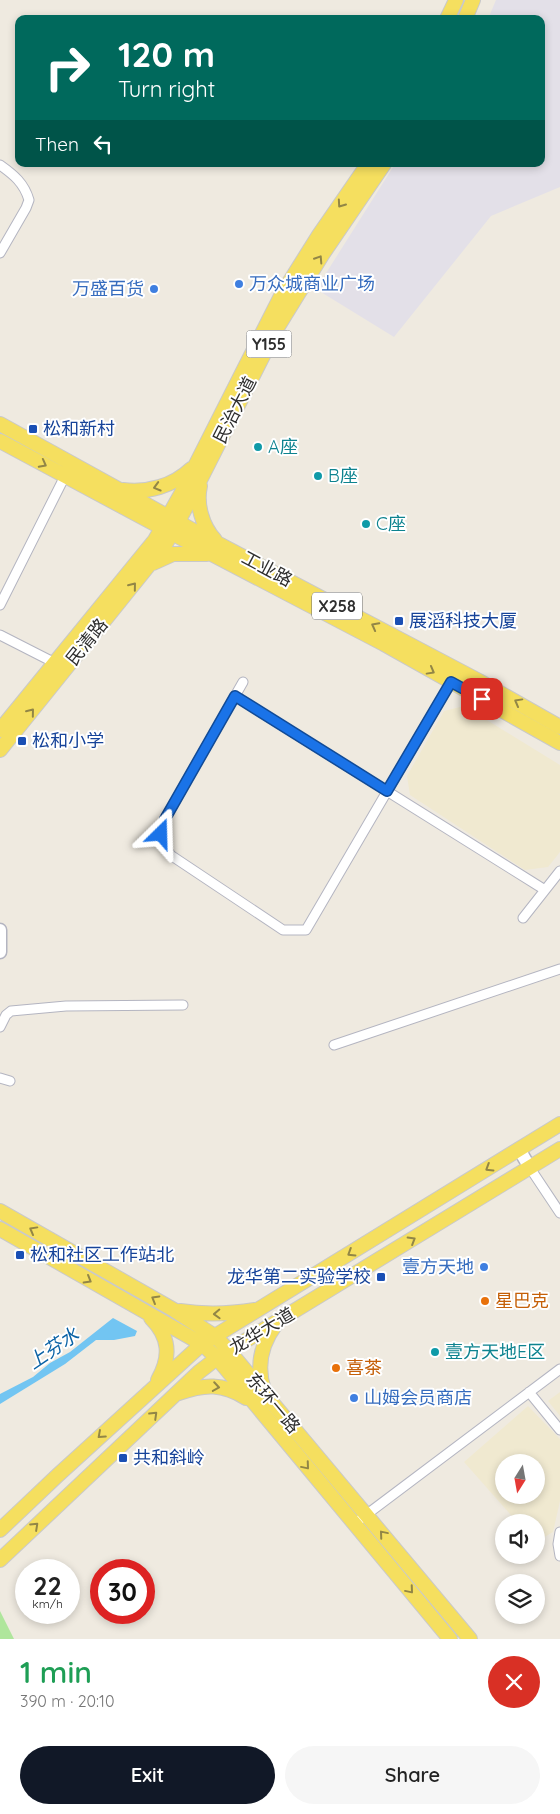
<!DOCTYPE html>
<html lang="en">
<head>
<meta charset="utf-8">
<style>
	:root { --surface:#fff; --page:#f6f6f6; --text:#222; --muted:#767676; --accent:#111827 }
	body { margin:0; font-family:Quicksand,"Noto Sans SC",sans-serif; background:var(--page); color:var(--text); height:100vh; display:flex; flex-direction:column; font-size:19px; white-space:nowrap }
	* { box-sizing:border-box; margin:0 }
	p { font-size:16px; color:var(--muted) }
	.icon { flex:none; width:28px; height:28px; fill:none; stroke:currentColor; stroke-width:2; stroke-linecap:round; stroke-linejoin:round }
	.map { position:relative; height:1639px; overflow:hidden }
	.sheet { display:flex; flex-direction:column; background:var(--surface); flex:1 }
	.sheet>* { flex:none }
	.hud { position:absolute; left:15px; top:15px; width:530px; height:152px; border-radius:10px; box-shadow:0 2px 8px #0003; background:#00695c; color:#fff; overflow:hidden }
	.needle { width:32px; rotate:191deg }
	.controls { position:absolute; left:495px; top:1454px; display:grid; gap:10px }
	.controls a { display:grid; place-items:center; width:50px; height:50px; border-radius:50%; background:var(--surface); box-shadow:0 2px 8px #0003; font-size:25px }
	.speed { position:absolute; left:15px; top:1559px; display:flex; gap:10px; font-size:25px; font-weight:700; text-align:center }
	.speed>* { display:grid; place-content:center; width:65px; height:65px; border-radius:50%; background:var(--surface); box-shadow:0 2px 8px #0003; line-height:1 }
	.speed small { font-size:12px; font-weight:400 }
	.speed .limit { border:8px solid #d22; background:#fff; color:#111 }
	.pin { position:absolute; display:grid; place-items:center; width:42px; height:42px; color:#fff; margin:-21px; border-radius:10px; box-shadow:0 2px 8px #0006 }
	.me { position:absolute; width:55px; margin:-28px; rotate:22deg; stroke-linejoin:round; filter:drop-shadow(0 0 4px #0008) }
	.turn { display:flex; align-items:center; gap:18px; height:105px; padding:0 20px; font-size:22px }
	.turn .icon { width:65px; height:65px; stroke-width:2.5 }
	.turn b { display:block; font-size:35px; line-height:42px }
	.then { display:flex; align-items:center; height:48px; padding:0 20px; background:#0003; gap:10px; font-size:19px }
	.round { display:grid; place-items:center; flex:none; width:52px; height:52px; border-radius:26px; background:var(--page) }
	.summary { display:flex; align-items:center; justify-content:space-between; height:85px; padding:0 20px }
	h1 { font-size:30px; font-weight:600; line-height:38px; color:#1e9e55 }
	.cta { display:flex; gap:10px; margin-top:auto; padding:10px 20px }
	.cta a { flex:1; height:58px; border-radius:30px; background:var(--accent); color:#fff; font-size:20px; font-weight:600; line-height:58px; text-align:center }
	.cta a+a { background:var(--page); color:var(--text) }
	.map>svg:first-child { display:block }
	.industrial { fill:#e3e0e8 }
	.education { fill:#f0e9d0; fill-rule:evenodd }
	.green { fill:#afe69c }
	.water { fill:#72c5f2 }
	.lines { fill:none; stroke-linecap:round; stroke-linejoin:round }
	.street-casing { stroke:#b4b5c1; stroke-width:11 }
	.secondary-casing { stroke:#b4b5c1; stroke-width:15 }
	.primary-casing { stroke:#c9c9c9; stroke-width:16 }
	.street { stroke:#fff; stroke-width:9 }
	.secondary { stroke:#fff; stroke-width:12 }
	.primary { stroke:#f5df5f; stroke-width:14 }
	.oneway { stroke:#928646 }
	.route-casing { stroke:#114b97; stroke-width:12 }
	.route { stroke:#1a73e8; stroke-width:9 }
	.shop-dot { fill:#3f7fe0; stroke:#fff; stroke-width:2 }
	.transit-dot { fill:#1a4fb4; stroke:#fff; stroke-width:2 }
	.culture-dot { fill:#0f9aa8; stroke:#fff; stroke-width:2 }
	.food-dot { fill:#e8710a; stroke:#fff; stroke-width:2 }
	.labels { text-anchor:middle; stroke-width:4; stroke-linejoin:round; paint-order:stroke }
	.shield { fill:#fff; stroke:#6d6d6d; stroke-width:1 }
	.shield-label { font-size:16px; font-weight:bold; fill:#2e2e2e }
	.shop-label { font-size:18px; fill:#366cbe; stroke:#fff; text-anchor:start }
	.street-label { font-size:18px; fill:#2e2e2e; stroke:#fff }
	.transit-label { font-size:18px; fill:#164399; stroke:#fff; text-anchor:start }
	.culture-label { font-size:18px; fill:#0d838f; stroke:#fff; text-anchor:start }
	.food-label { font-size:18px; fill:#c56008; stroke:#fff; text-anchor:start }
	.water-label { font-size:19px; font-style:italic; fill:#0a62a5; stroke:#fff }
</style>
</head>
<body>
<div class="map">
<svg width="560" height="1639" viewBox="0 0 560 1639">
	<rect width="100%" height="100%" fill="#efeae0"/>
	<path class="industrial" d="M496 0H560V187L491 216 394 337 316 289 395 164H541V19H488Z"/>
	<path class="education" d="M464 706 560 765V852L548 867 525 870 410 795 407 776 444 711Z
		M560 1392V1416L548 1401Z
		M528 1406 560 1439V1501L553 1532 536 1542V1522H517L464 1462ZM504 1462H536V1495H504Z"/>
	<path class="green" d="M0 1611 14 1639H0Z"/>
	<path class="water" d="M113 1318 137 1331 135 1336 114 1340H96L65 1364 0 1404V1394L33 1377 50 1363 70 1352Z"/>
	<g class="lines">
		<g class="street-casing">
			<path id="street" d="M0 165C14 175 24 183 29 200L26 208 0 253
				M0 605 65 476
				M0 635 55 663
				M243 682 165 819C158 833 160 846 172 856L283 930H306L451 682
				M235 696 545 890
				M523 918 560 871
				M0 1027 6 1015 11 1011 66 1006 183 1005
				M334 1045 560 969
				M0 1078 10 1081
				M530 1168 560 1213
				M529 1392 560 1430
				M354 1524 560 1369
				M560 1532 558 1544 560 1556"/>
		</g>
		<g class="secondary-casing">
			<path id="secondary" d="M0 930V952
				M519 1149 530 1168"/>
		</g>
		<g class="primary-casing">
			<path id="primary" d="M447 19 456 0
				M465 19 473 0
				M0 424 196 532 479 681 560 727
				M0 441 183 539 384 644 560 743
				M200 486C196 504 202 526 215 540
				M123 490C148 493 173 486 191 469
				M153 563 173 554H207
				M0 730 155 540 181 494 282 294 319 235 368 164
				M0 750 165 545 190 500 277 328 322 255 384 164
				M0 1211 174 1310 216 1337 229 1351 470 1639
				M0 1229 202 1344 217 1358 450 1639
				M180 1311C205 1315 230 1314 255 1310
				M151 1318C170 1337 171 1357 158 1380
				M264 1390C256 1366 261 1344 276 1324
				M179 1393C204 1384 223 1383 246 1398
				M0 1530 58 1475 202 1344 560 1124
				M0 1560 199 1372 217 1358 560 1149"/>
		</g>
		<use href="#street" class="street"/>
		<use href="#secondary" class="secondary"/>
		<use href="#primary" class="primary"/>
	</g>
	<defs><path id="oneway-chevron" d="M-2-3.5L2.5 0L-2 3.5" fill="none" stroke-width="1.6" stroke-linecap="round" stroke-linejoin="round" transform="scale(1.25)"/></defs>
	<g class="oneway">
		<use href="#oneway-chevron" transform="translate(341 204) rotate(125)"/>
		<use href="#oneway-chevron" transform="translate(319 259) rotate(-57)"/>
		<use href="#oneway-chevron" transform="translate(43 464) rotate(28)"/>
		<use href="#oneway-chevron" transform="translate(157 487) rotate(164)"/>
		<use href="#oneway-chevron" transform="translate(133 586) rotate(-51)"/>
		<use href="#oneway-chevron" transform="translate(375 626) rotate(-152)"/>
		<use href="#oneway-chevron" transform="translate(431 671) rotate(29)"/>
		<use href="#oneway-chevron" transform="translate(518 702) rotate(-151)"/>
		<use href="#oneway-chevron" transform="translate(31 712) rotate(-51)"/>
		<use href="#oneway-chevron" transform="translate(489 1168) rotate(148)"/>
		<use href="#oneway-chevron" transform="translate(33 1230) rotate(-151)"/>
		<use href="#oneway-chevron" transform="translate(412 1240) rotate(-31)"/>
		<use href="#oneway-chevron" transform="translate(351 1253) rotate(148)"/>
		<use href="#oneway-chevron" transform="translate(88 1280) rotate(30)"/>
		<use href="#oneway-chevron" transform="translate(155 1299) rotate(-150)"/>
		<use href="#oneway-chevron" transform="translate(217 1314) rotate(178)"/>
		<use href="#oneway-chevron" transform="translate(216 1387) rotate(9)"/>
		<use href="#oneway-chevron" transform="translate(154 1415) rotate(-44)"/>
		<use href="#oneway-chevron" transform="translate(101 1435) rotate(138)"/>
		<use href="#oneway-chevron" transform="translate(306 1466) rotate(50)"/>
		<use href="#oneway-chevron" transform="translate(35 1526) rotate(-43)"/>
		<use href="#oneway-chevron" transform="translate(383 1534) rotate(-130)"/>
		<use href="#oneway-chevron" transform="translate(410 1590) rotate(50)"/>
	</g>
	<g class="lines">
		<g class="route-casing">
			<path id="route" d="M161 834 165 819 235 696 387 791 451 682 482 699"/>
		</g>
		<use href="#route" class="route"/>
	</g>
	<g class="shop-dot">
		<circle cx="239" cy="284" r="5"/>
		<circle cx="154" cy="289" r="5"/>
		<circle cx="484" cy="1267" r="5"/>
		<circle cx="354" cy="1398" r="5"/>
	</g>
	<g class="transit-dot">
		<rect x="28" y="424" width="10" height="10" rx="2.5"/>
		<rect x="394" y="616" width="10" height="10" rx="2.5"/>
		<rect x="17" y="736" width="10" height="10" rx="2.5"/>
		<rect x="15" y="1250" width="10" height="10" rx="2.5"/>
		<rect x="376" y="1272" width="10" height="10" rx="2.5"/>
		<rect x="118" y="1453" width="10" height="10" rx="2.5"/>
	</g>
	<g class="culture-dot">
		<circle cx="258" cy="447" r="5"/>
		<circle cx="318" cy="476" r="5"/>
		<circle cx="366" cy="524" r="5"/>
		<circle cx="435" cy="1352" r="5"/>
	</g>
	<g class="food-dot">
		<circle cx="485" cy="1301" r="5"/>
		<circle cx="336" cy="1368" r="5"/>
	</g>
	<g class="labels">
		<g class="shield">
			<rect x="246.5" y="330.5" width="45" height="27" rx="4"/>
			<rect x="312" y="592.5" width="50" height="27" rx="4"/>
		</g>
		<g class="shield-label">
			<text x="269" y="350">Y155</text>
			<text x="337" y="612">X258</text>
		</g>
		<g class="shop-label">
			<text x="249" y="290">万众城商业广场</text>
			<text x="144" y="295" text-anchor="end">万盛百货</text>
			<text x="474" y="1273" text-anchor="end">壹方天地</text>
			<text x="364" y="1404">山姆会员商店</text>
		</g>
		<g class="street-label">
			<text transform="translate(235 410) rotate(-63)" y="6">民治大道</text>
			<text transform="translate(267 569) rotate(28)" y="6">工业路</text>
			<text transform="translate(87 642) rotate(-51)" y="6">民清路</text>
			<text transform="translate(262 1331) rotate(-31)" y="6">龙华大道</text>
			<text transform="translate(273 1403) rotate(50)" y="6">东环一路</text>
		</g>
		<g class="transit-label">
			<text x="43" y="435">松和新村</text>
			<text x="409" y="627">展滔科技大厦</text>
			<text x="32" y="747">松和小学</text>
			<text x="30" y="1261">松和社区工作站北</text>
			<text x="371" y="1283" text-anchor="end">龙华第二实验学校</text>
			<text x="133" y="1464">共和斜岭</text>
		</g>
		<g class="culture-label">
			<text x="268" y="453">A座</text>
			<text x="328" y="482">B座</text>
			<text x="376" y="530">C座</text>
			<text x="445" y="1358">壹方天地E区</text>
		</g>
		<g class="food-label">
			<text x="495" y="1307">星巴克</text>
			<text x="346" y="1374">喜茶</text>
		</g>
		<g class="water-label">
			<text transform="translate(53 1348) rotate(-34)" y="7">上芬水</text>
		</g>
	</g>
</svg>
<div class="controls">
<a><svg class="needle" viewBox="-14 -14 28 28"><path d="M0-13l5 13h-10z" fill="#e53935"/><path d="M0 13l5-13h-10z" fill="#767676"/></svg></a>
<a><svg class="icon" aria-label="sound" viewBox="0 0 24 24"><path d="M4 9h4l5-4v14l-5-4H4zM17 9q2 3 0 6"/></svg></a>
<a><svg class="icon" aria-label="layers" viewBox="0 0 24 24"><path d="M12 4l9 5-9 5-9-5zM3 14l9 5 9-5"/></svg></a>
</div>
<div class="speed"><div>22<small>km/h</small></div><div class="limit">30</div></div>
<div class="pin" style="left:482px;top:699px;background:#d93025"><svg class="icon" aria-label="arrive" viewBox="0 0 24 24"><path d="M6 21V4h12l-3 4 3 4H6"/></svg></div>
<svg class="me" style="left:161px;top:834px" viewBox="-20 -20 40 40"><path d="M0-17L14 15 0 8-14 15z" fill="#1a73e8" stroke="#fff" stroke-width="4"/></svg>
<div class="hud">
<div class="turn"><svg class="icon" aria-label="right" viewBox="0 0 24 24"><path d="M7 20v-9h11M14 6l5 5-5 5"/></svg><div><b>120 m</b>Turn right</div></div>
<div class="then">Then<svg class="icon" aria-label="left" viewBox="0 0 24 24"><path d="M17 20v-9H6M10 6l-5 5 5 5"/></svg></div>
</div>
</div>
<section class="sheet">
<div class="summary"><div><h1>1 min</h1><p>390 m · 20:10</p></div><a class="round" style="background:#d93025;color:#fff"><svg class="icon" aria-label="close" viewBox="0 0 24 24"><path d="M6 6l12 12M18 6L6 18"/></svg></a></div>
<div class="cta"><a>Exit</a><a>Share</a></div>
</section>
</body>
</html>
